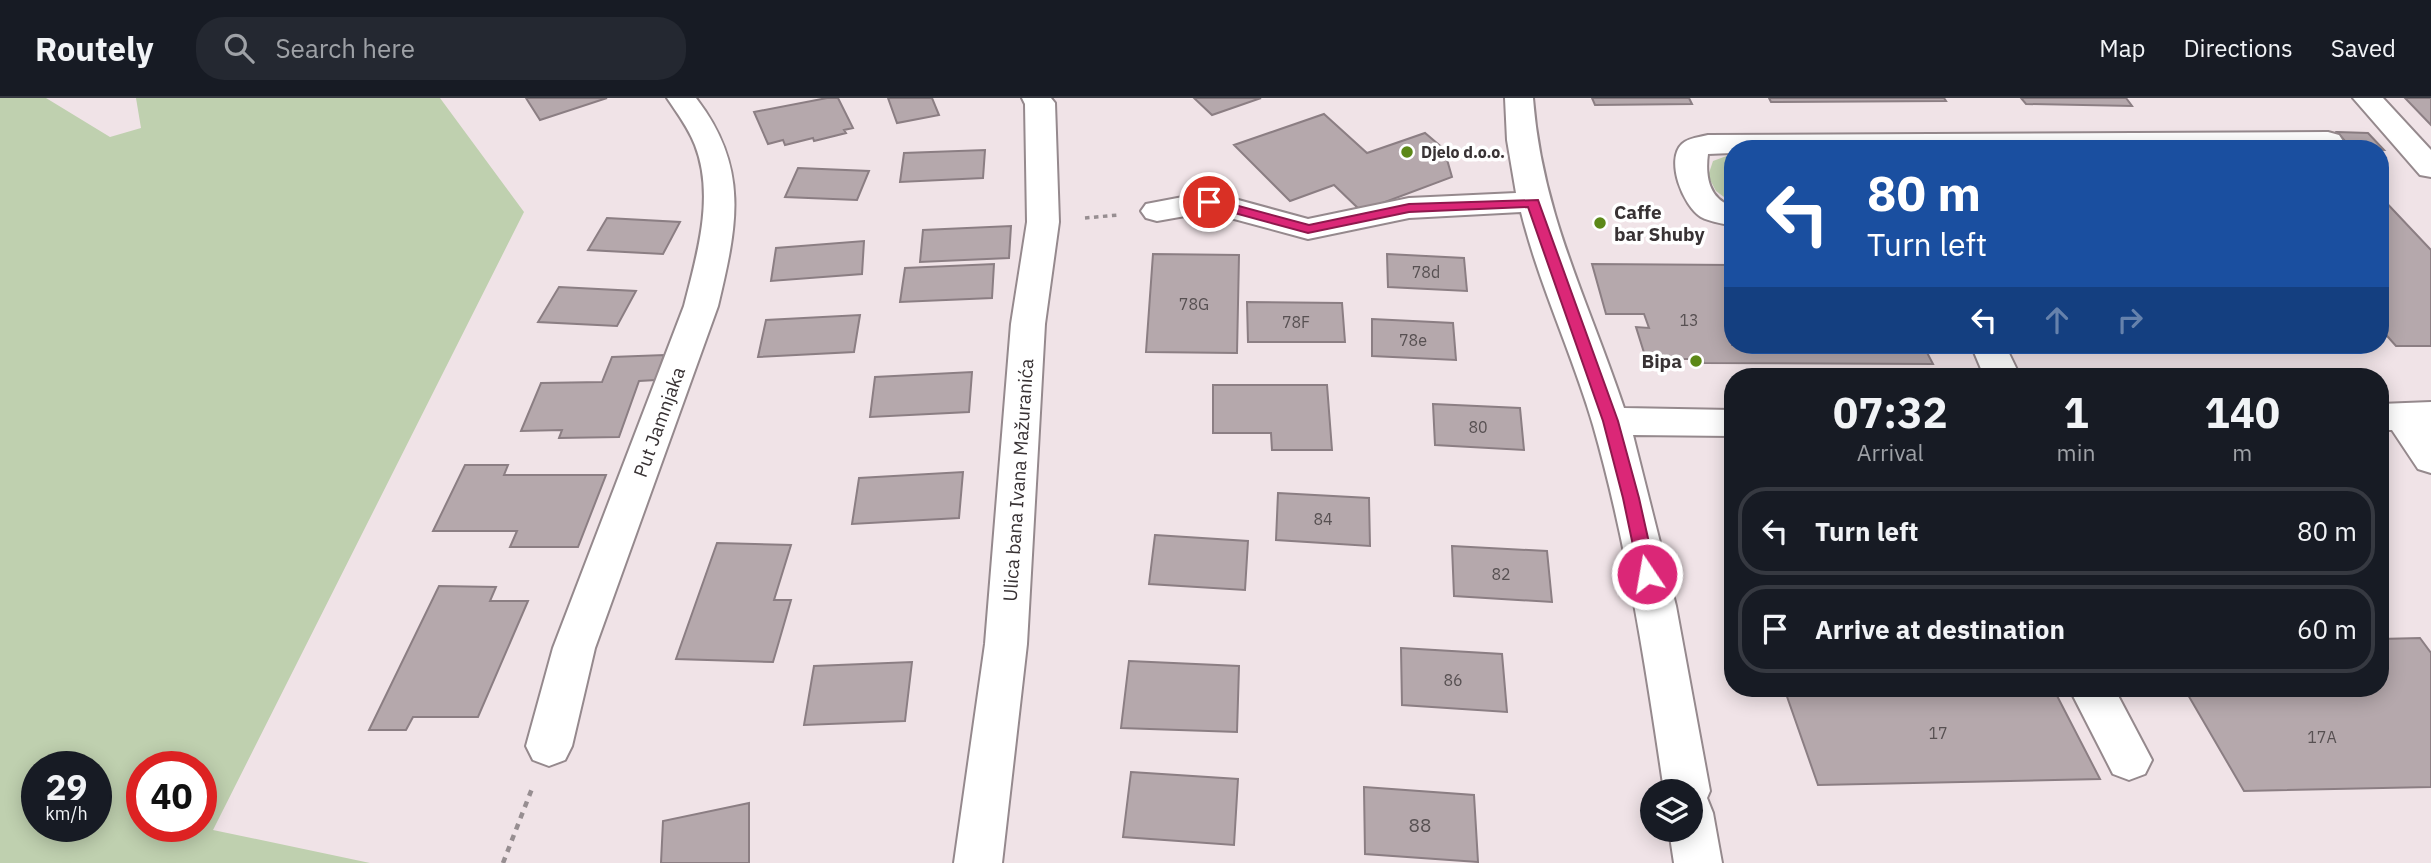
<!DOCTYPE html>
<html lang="en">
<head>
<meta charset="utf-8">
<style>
	:root { --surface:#171b24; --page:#242831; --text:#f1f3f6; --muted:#9ea1a6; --line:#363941 }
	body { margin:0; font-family:"IBM Plex Sans",sans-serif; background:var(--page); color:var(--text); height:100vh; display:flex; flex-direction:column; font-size:26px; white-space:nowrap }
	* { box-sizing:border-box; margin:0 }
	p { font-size:23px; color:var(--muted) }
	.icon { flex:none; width:38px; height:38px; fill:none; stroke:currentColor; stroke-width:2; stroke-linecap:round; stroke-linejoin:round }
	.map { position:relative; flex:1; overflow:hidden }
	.sheet { position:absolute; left:1724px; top:270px; width:665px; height:329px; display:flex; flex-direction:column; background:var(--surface); border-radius:28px; box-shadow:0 4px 18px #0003 }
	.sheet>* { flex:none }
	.banner { position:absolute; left:1724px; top:42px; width:665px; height:214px; border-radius:28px; box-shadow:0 4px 18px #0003; background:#1a4fa0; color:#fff; overflow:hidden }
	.tools { position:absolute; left:1640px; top:681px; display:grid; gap:14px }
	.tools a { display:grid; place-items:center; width:63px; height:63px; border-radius:50%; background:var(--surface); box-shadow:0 4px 18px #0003; font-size:35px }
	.speed { position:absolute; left:21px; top:653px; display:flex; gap:14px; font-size:35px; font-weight:700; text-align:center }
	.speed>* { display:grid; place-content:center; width:91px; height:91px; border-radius:50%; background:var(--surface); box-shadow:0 4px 18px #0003; line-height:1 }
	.speed small { font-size:18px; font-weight:400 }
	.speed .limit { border:10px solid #d22; background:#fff; color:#111 }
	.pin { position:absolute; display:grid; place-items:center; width:60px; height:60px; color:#fff; margin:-30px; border:4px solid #fff; border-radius:50%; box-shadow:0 2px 7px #0007 }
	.me { position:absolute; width:77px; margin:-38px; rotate:348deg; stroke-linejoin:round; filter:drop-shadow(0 0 5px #0008) }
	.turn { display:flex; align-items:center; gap:24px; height:147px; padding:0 28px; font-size:32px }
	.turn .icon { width:91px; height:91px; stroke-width:2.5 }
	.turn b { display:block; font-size:49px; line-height:60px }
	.lanes { display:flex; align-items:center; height:66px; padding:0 28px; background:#0003; justify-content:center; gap:35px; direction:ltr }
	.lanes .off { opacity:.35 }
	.eta { display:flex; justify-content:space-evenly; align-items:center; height:119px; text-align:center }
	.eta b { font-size:42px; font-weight:700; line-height:49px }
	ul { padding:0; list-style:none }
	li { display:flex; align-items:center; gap:21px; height:88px; margin:0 14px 10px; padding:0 14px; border:4px solid var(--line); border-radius:28px }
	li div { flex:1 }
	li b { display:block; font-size:26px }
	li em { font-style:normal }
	header { display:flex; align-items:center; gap:42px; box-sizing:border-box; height:98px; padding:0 35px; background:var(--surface); border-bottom:2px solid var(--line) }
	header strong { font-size:33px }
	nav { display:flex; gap:38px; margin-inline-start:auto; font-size:24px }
	.search { width:490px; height:63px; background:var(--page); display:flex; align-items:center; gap:18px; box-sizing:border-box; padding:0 24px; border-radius:28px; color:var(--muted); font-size:26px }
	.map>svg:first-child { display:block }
	.green { fill:#bfd0af; fill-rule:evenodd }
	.building { fill:#b5a8ac; stroke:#8b7e83; stroke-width:2 }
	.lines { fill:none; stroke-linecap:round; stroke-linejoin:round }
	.minor-casing { stroke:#95898d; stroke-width:4 }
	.path-far1 { stroke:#978e91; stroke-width:3.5; stroke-dasharray:4.5 4.5; stroke-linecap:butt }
	.path { stroke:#978e91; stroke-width:4.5; stroke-dasharray:6 6; stroke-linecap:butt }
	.minor { fill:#fff; fill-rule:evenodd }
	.route { fill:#db2777; stroke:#8e194d; stroke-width:2 }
	.poi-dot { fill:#5c8817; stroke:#fff; stroke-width:2.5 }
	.labels { text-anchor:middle; stroke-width:7; stroke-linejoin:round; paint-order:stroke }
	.far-poi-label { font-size:16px; font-weight:bold; fill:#383234; stroke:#fff; text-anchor:start }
	.number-label { font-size:16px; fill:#575052 }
	.poi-label { font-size:19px; font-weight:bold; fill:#383234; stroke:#fff; text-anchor:start }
	.street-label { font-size:19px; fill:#383234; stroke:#fff }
	.near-number-label { font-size:19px; fill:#575052 }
</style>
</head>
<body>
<header>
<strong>Routely</strong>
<div class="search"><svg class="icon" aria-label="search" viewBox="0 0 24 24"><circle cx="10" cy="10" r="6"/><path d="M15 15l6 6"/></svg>Search here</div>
<nav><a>Map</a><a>Directions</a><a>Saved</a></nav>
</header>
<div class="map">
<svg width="2431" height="765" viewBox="0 0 2431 765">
	<rect width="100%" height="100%" fill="#f0e3e7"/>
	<path class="green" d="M0 0H46L110 39 141 30 136 0H440L524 114 213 732 370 765H0ZM37 668H96V728H37ZM142 668H201V728H142Z
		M1732 56V105L1716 93 1708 78 1713 63Z"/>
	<path class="building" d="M526 0H607L540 22Z
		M827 0H838L853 30 844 32 846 35 814 43 813 40 785 47 783 42 768 46 754 14Z
		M888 0H932L939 17 897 25Z
		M1194 0H1261L1212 17Z
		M1592 0H1689L1692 6 1595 7Z
		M1769 0H1944L1946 3 1771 4Z
		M2021 0H2126L2132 8 2026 6Z
		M2405 0H2431V27Z
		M1324 16 1367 55 1425 35 1444 51 1452 79 1361 113 1334 87 1290 103 1234 47Z
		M2337 34 2368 35 2384 52 2352 51Z
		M985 52 983 80 900 84 904 55Z
		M798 70 869 73 857 102 785 99Z
		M2380 98 2431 152V248H2396L2380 230Z
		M607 120 680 124 663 156 588 152Z
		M1011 128 1009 160 920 164 923 132Z
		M864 143 862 176 771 183 776 150Z
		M1153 156 1239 157 1237 255 1146 254Z
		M1387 156 1464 160 1467 193 1388 189Z
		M994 166 992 200 900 204 905 170Z
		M1592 166 1732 167V247H1923L1933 266 1704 265 1703 261H1646L1636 229 1649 230 1644 216H1606Z
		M559 189 636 193 617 228 538 224Z
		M1247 204 1342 205 1345 244H1248Z
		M860 217 854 254 758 259 766 222Z
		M1372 221 1453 225 1456 262 1372 258Z
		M664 257 656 282 639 283 619 339 559 340 562 332 521 333 541 285 602 284 612 259Z
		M972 274 969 314 870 319 875 279Z
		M1213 287H1327L1332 352H1272L1271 335H1213Z
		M1433 306 1520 310 1524 352 1435 347Z
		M465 367H508L504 377H606L578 449H510L517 433H433Z
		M963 374 959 420 852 426 859 380Z
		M1278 395 1369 400 1370 448 1276 442Z
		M1155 437 1248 443 1245 492 1149 486Z
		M717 445 791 447 774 502H791L773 564 676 561Z
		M1452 448 1547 453 1552 504 1454 498Z
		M439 488 496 489 490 503H528L478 619H413L406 632H369Z
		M2420 540 2431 555V689L2244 693 2184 590H2380V541Z
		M1401 550 1502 556 1507 614 1402 607Z
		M1129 563 1239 568 1237 634 1121 630Z
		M912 564 905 623 804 627 814 568Z
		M1784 590H2053L2100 681 1818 687Z
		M1131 674 1238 681 1234 747 1123 739Z
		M1364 689 1474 697 1478 764 1365 756Z
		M749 705V765H661L663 723Z"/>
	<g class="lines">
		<g class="minor-casing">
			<path id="minor" d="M667 0H696C750 70 737 128 718 208L595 550 572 648 565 662 549 668 533 662 526 648 553 550 684 208C697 157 715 98 695 47 688 29 677 15 667 0Z
				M1022 0H1051L1055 5 1059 124 1045 226 1027 546 1002 765H954L985 546 1011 226 1027 124 1025 6Z
				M1505 0H1533C1542 116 1588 202 1624 310L1732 312V338L1633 337 1676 508 1710 693 1707 700 1713 715 1722 765H1674L1669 732H1690V693H1664C1646 570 1627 446 1593 327 1572 255 1539 187 1521 114L1409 120 1308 141 1208 114 1157 123 1146 120 1141 113 1146 106 1209 94 1308 121 1409 100 1516 95 1507 42Z
				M2353 0H2383L2431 52V79L2420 77Z
				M2328 34 2339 37 2343 43 2339 49 1732 51V55L1708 56C1705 78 1709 101 1732 108V128C1722 125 1710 124 1701 119 1683 108 1665 62 1682 46 1688 40 1700 39 1708 37Z
				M1971 247H2005L2020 278H1984Z
				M2431 304V375L2418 371 2392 332H2380V306Z
				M2069 590H2114L2152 662 2145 676 2129 682 2113 676Z"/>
		</g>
		<path class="path-far1" d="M1085 120 1118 117"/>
		<path class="path" d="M503 765 533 688"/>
		<use href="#minor" class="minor"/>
	</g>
	<path class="route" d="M1209 100 1309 127 1409 106 1538 102 1618 323 1639 400 1656 476 1653 480H1641L1639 476 1623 400 1603 323 1528 109 1409 114 1308 135 1205 107V101Z"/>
	<g class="poi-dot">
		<circle cx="1407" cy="54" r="7"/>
		<circle cx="1600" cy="125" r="7"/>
		<circle cx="1696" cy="263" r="7"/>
	</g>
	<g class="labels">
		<g class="far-poi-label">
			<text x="1421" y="60">Djelo d.o.o.</text>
		</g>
		<g class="number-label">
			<text x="1426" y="180">78d</text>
			<text x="1194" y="212">78G</text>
			<text x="1689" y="228">13</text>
			<text x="1296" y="230">78F</text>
			<text x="1413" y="248">78e</text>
			<text x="1478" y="335">80</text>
			<text x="1323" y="427">84</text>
			<text x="1501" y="482">82</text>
			<text x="1453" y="588">86</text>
			<text x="1938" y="641">17</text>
			<text x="2322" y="645">17A</text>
		</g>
		<g class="poi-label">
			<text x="1614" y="121">Caffe<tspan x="1614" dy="22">bar Shuby</tspan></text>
			<text x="1682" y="270" text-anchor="end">Bipa</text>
		</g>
		<g class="street-label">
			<text transform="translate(659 324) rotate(-70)" y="7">Put Jamnjaka</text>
			<text transform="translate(1018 382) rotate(-86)" y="7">Ulica bana Ivana Mažuranića</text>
		</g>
		<g class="near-number-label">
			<text x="1420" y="734">88</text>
		</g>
	</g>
</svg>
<div class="tools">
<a><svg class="icon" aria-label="layers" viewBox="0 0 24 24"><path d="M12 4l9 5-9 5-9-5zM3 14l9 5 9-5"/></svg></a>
</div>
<div class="speed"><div>29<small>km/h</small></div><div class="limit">40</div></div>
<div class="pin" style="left:1209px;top:104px;background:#d93025"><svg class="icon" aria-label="arrive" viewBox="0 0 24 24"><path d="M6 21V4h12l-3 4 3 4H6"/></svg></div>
<svg class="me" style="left:1647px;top:476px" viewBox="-20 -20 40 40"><circle r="17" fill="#db2777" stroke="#fff" stroke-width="3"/><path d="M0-11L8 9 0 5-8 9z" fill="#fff"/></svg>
<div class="banner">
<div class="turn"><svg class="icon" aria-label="left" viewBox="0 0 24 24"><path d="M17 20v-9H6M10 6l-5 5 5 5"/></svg><div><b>80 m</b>Turn left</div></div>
<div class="lanes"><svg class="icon" aria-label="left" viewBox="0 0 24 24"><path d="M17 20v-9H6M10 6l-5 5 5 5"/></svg><svg class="icon off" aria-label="ahead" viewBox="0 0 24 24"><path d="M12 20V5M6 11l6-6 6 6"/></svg><svg class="icon off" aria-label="right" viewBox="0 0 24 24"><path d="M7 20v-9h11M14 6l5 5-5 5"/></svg></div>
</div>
<section class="sheet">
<div class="eta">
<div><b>07:32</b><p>Arrival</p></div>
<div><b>1</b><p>min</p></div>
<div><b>140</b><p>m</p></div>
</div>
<ul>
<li><svg class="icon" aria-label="left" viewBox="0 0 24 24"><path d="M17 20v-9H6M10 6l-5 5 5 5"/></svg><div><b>Turn left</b></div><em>80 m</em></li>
<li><svg class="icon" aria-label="arrive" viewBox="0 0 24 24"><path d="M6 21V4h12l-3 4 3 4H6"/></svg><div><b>Arrive at destination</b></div><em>60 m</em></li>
</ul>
</section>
</div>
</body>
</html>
